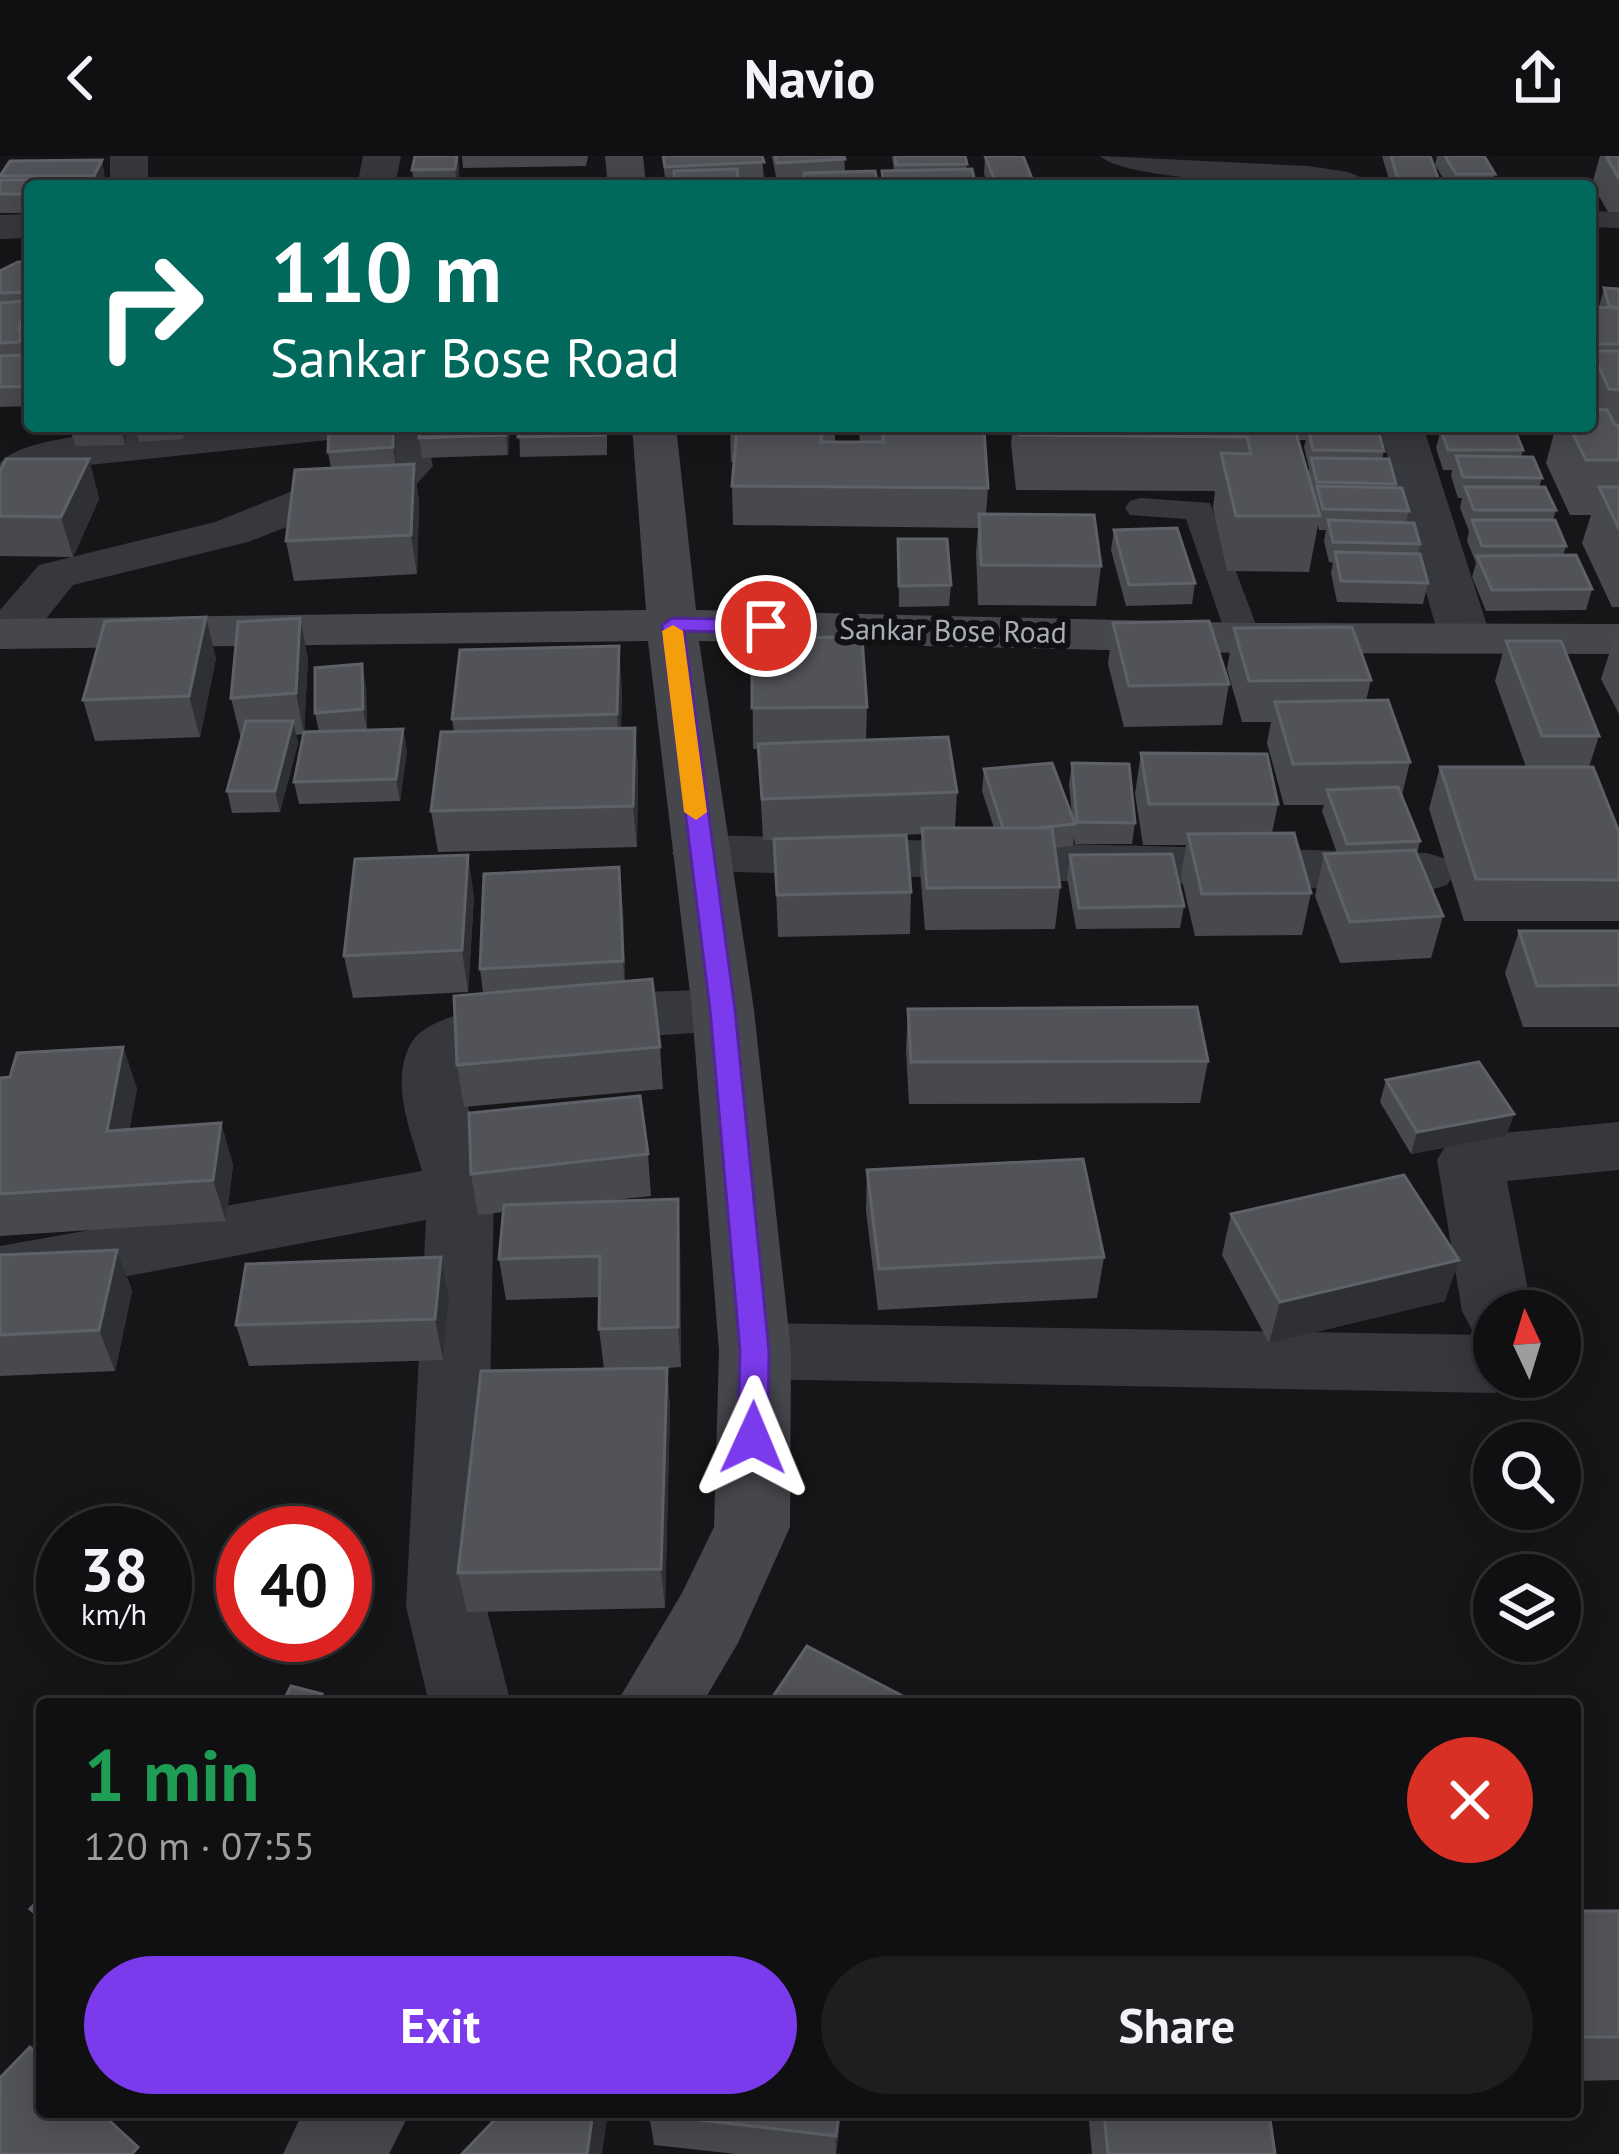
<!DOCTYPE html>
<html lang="en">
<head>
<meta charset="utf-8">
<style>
	:root { --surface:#101012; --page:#1e1e20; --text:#f1f3f6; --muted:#9c9d9f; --line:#303032; --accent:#7c3aed }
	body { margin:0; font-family:"PT Sans",sans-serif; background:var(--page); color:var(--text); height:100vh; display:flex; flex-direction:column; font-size:45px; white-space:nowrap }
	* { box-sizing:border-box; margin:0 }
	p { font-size:39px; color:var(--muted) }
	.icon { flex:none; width:66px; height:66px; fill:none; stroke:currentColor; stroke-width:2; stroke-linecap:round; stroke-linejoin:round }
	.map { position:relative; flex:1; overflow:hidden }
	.side { position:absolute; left:36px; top:1542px; width:1545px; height:420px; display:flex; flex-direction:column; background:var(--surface); border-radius:12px; box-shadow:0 6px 30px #0003,0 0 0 3px var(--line) }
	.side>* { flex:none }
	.hud { position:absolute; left:24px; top:24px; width:1572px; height:252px; border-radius:12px; box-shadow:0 6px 30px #0003,0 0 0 3px var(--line); background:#00695c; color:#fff; overflow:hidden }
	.needle { width:78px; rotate:356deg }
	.controls { position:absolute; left:1473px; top:1134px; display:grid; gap:24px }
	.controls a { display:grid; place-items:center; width:108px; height:108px; border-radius:50%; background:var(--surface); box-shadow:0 6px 30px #0003,0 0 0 3px var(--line); font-size:60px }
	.speed { position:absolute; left:36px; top:1350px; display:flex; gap:24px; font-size:60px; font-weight:700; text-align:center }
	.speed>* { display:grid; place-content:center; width:156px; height:156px; border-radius:50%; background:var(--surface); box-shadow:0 6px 30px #0003,0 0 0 3px var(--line); line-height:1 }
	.speed small { font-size:30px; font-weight:400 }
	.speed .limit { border:18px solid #d22; background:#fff; color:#111 }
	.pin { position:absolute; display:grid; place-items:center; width:102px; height:102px; color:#fff; margin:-51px; border:6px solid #fff; border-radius:50%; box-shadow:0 3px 12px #0007 }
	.me { position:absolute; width:132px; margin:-66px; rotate:1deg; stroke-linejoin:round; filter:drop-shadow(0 0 9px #0008) }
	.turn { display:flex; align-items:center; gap:42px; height:252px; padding:0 48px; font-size:54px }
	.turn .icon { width:156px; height:156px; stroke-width:2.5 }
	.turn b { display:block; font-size:84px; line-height:102px }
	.round { display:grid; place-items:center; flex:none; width:126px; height:126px; border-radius:63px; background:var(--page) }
	.summary { display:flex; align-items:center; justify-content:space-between; height:204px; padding:0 48px }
	h1 { font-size:72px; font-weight:800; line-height:90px; color:#1e9e55 }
	.button { display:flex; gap:24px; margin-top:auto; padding:24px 48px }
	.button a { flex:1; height:138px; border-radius:72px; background:var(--accent); color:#fff; font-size:48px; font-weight:800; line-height:138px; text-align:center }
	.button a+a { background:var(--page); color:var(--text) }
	header { display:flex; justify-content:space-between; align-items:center; height:156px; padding:0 48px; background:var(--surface); font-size:54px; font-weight:800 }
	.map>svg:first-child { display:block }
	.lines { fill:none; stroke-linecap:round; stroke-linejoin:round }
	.lane { fill:#37383d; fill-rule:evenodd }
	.street { fill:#37383d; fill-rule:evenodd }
	.secondary { fill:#45474d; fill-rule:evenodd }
	.wall { fill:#47494d; fill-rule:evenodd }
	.shaded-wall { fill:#2f3033 }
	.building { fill:#525359; stroke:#5f6168; stroke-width:3 }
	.route { fill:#7c3aed; stroke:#51269a; stroke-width:3 }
	.slow { fill:#f59e0b }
	.labels { text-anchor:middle; stroke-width:12; stroke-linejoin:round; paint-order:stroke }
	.far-street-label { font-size:30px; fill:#a8adb8; stroke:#111113 }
</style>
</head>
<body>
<header><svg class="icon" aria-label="back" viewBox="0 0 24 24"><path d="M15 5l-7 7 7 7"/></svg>Navio<svg class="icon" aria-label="share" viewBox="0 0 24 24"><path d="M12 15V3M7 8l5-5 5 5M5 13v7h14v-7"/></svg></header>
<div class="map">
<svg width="1619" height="1998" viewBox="0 0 1619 1998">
	<rect width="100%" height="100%" fill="#161618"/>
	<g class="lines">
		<path class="lane" d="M1100 0 1308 10 1348 16 1382 30C1332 30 1130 28 1100 0Z
			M1590 55 1619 56V72L1590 71Z
			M1141 342 1210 347 1261 482 1256 489 1244 492 1227 482 1186 363 1130 359 1125 352 1130 345Z"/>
		<path class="street" d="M110 0H148V30H110Z
			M363 0H401L395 30H357Z
			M30 58V82L0 83V59Z
			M206 270H359L353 280 337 283 51 313 17 345 0 349V307C30 274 159 275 206 270Z
			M379 270H423L433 310 403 343 322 357 248 386 73 429 25 489 0 492V454L39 409 215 366 295 334 372 321 386 307Z
			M1379 270H1423L1491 482 1483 493 1465 497 1447 493 1439 482Z
			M701 679 1427 697 1447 703 1456 716 1447 729 1427 735 701 715 681 710 672 697 681 684Z
			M723 833 745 839 754 854 745 869 723 875 499 890 469 903 465 941 494 1033 486 1450 511 1548H429L406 1450 426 1064 0 1144V1090L422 1015C411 976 390 928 410 889 437 834 661 837 723 833Z
			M1619 966V1014L1507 1025 1532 1155H1494V1221H1523L1519 1228 1494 1237 755 1223 730 1215 719 1195 730 1175 755 1167 1486 1179 1472 1174 1462 1155 1437 1004 1447 987 1470 980Z"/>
		<path class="secondary" d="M605 0H643L646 30H608Z
			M632 270H676L696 454 1244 467 1619 468V498L1244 497 699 485 754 854 791 1195 790 1371 738 1487 702 1548H616L682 1437 714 1371 719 1195 692 854 648 485 0 493V463L646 454Z
			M303 1956H410L389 1998H283Z"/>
	</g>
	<path class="wall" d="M415 0H458L459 15 457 30H414L412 14Z
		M462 0H588L586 10 463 12Z
		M662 0H762L764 24 666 29Z
		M772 0H844L845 16 878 30H804V24L777 26Z
		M892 0H965L967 14 976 30H881L882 15H894Z
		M985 0 1033 25V30H989L984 18Z
		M1382 0H1430L1441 30H1391Z
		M1437 0H1484L1495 18 1492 30H1448L1435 9Z
		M1600 0H1619V56H1608L1592 28Z
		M102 4 106 30H30V57H0V20Z
		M30 106V250L0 251V115Z
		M1604 132 1619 133V451H1612L1582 387 1591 359H1570L1546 307 1556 270H1590V151H1599Z
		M69 270H130L125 289 75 290Z
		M136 270H185L183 283 139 286Z
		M329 270H395L396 309 414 308 419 347 417 418 294 425 286 385 331 312 328 296Z
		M510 270 508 299 422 302 419 282Z
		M519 270H607V299L520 301Z
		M730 270H970L988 332 986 358 1101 410 1096 450 978 449 976 397 978 372 733 369 732 330 734 306H731ZM835 275H859L860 286H835Z
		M1013 270H1372V273L1384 295 1382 303 1409 355 1406 366 1420 388 1418 397 1428 427 1423 448 1337 446 1331 417 1333 407 1329 406 1324 385 1326 374H1319L1318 369 1309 416 1227 415 1213 352 1215 335 1016 334 1011 287ZM1298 284H1306L1304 291 1309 312 1308 318Z
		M1442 270H1503V272L1523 294 1521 301 1542 322 1539 331 1556 354 1553 364 1566 390 1563 399 1592 433 1586 454 1486 455 1472 421 1476 407 1467 385 1469 375 1460 352 1462 342H1458L1451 320 1452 314H1443L1436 292Z
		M89 303 99 343 73 401 0 400V315Z
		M1114 374 1195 427 1192 448 1126 450 1111 394Z
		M898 383 951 429 949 450 899 451Z
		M1113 467 1229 528 1222 569 1124 571 1108 508Z
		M1234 472 1371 524 1366 545 1410 606 1402 639 1420 685 1417 698 1443 760 1431 802 1340 807 1315 740 1324 698 1337 697 1322 655 1324 649H1284L1267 587 1271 566H1242L1227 513Z
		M752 482 867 551 866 584 957 636 955 672H994L982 635 984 613 1072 660 1069 628 1072 607 1135 667 1132 688H1075L1074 681 1073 690 1054 692 1060 731 1055 773 925 774 920 714 922 678 879 680 911 736 910 778 778 781 774 684H763L758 593H753Z
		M1614 483H1619V558L1601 523Z
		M1506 485 1599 580 1589 611 1619 724V765H1464L1429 653 1440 611H1526L1495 525Z
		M216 502 200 581 95 585 83 544Z
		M308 502 304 576H319L315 557 366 529 367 574 403 573 407 595 400 645 299 648 294 626 304 578 296 579 298 587 280 656 232 657 227 635 241 583 231 542Z
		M622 531 621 572H635L638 613 637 691 438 696 431 655 454 576 452 563Z
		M1141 597 1278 648 1272 677 1311 737 1302 779 1195 780 1181 720 1186 689H1143L1135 638Z
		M1070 699 1184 750 1180 772 1076 773 1067 721Z
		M474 740 468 836 353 842 344 800Z
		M623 753 625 825 660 891 663 933 464 951 457 909 483 837 480 813Z
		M1519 775H1619V871H1523L1505 817Z
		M908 853 1208 905 1200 947 909 948 906 894Z
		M123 891 137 933 129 973 221 967 233 1009 226 1065 0 1080V922L10 921Z
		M1386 924 1514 958 1506 980 1411 998 1380 946Z
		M648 998 651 1040 596 1046 680 1085 681 1211 667 1212 670 1252 665 1452 467 1456 458 1417 604 1213 599 1173 600 1141 506 1144 499 1103 503 1056 478 1059 471 1018Z
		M867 1014 1104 1101 1097 1142 878 1154 866 1055Z
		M1231 1058 1445 1145 1269 1187 1222 1099Z
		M117 1094 132 1135 115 1215 0 1220V1099Z
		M441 1101 449 1142 443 1204 249 1210 236 1169Z
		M1575 1755H1619V1924L1575 1925Z
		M841 1956 836 1998H736L654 1989 649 1958Z
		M849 1956H926L925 1965Z
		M1088 1956H1269L1275 1998H1092Z"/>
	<path class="shaded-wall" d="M457 0 459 15 457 30 455 13Z
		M102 4 106 30H96L94 20Z
		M120 270H130L125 289Z
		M393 270H395L396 279V312L393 291Z
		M506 270H510L508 299 506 279Z
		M89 303 99 343 73 401 61 361Z
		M414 308 419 347 417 418 411 379Z
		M206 461 216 502 200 581 189 540Z
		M300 462 308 502 304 578 296 537Z
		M619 490 622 531 620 600 617 558Z
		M362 508 366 529 367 574 363 553Z
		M293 565 298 587 280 656 275 635Z
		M635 572 638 613 637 691 633 650Z
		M403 573 407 595 400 645 396 623Z
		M468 699 474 740 468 836 462 794Z
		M619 711 623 753 626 847 623 805Z
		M123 891 137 933 122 1016 107 975Z
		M1514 958 1506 980 1411 998 1417 976Z
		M221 967 233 1009 226 1065 213 1024Z
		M678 1043 680 1085 681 1211 678 1171Z
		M117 1094 132 1135 115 1215 99 1174Z
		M441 1101 449 1142 443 1204 435 1163Z
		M1459 1104 1445 1145 1269 1187 1280 1146Z
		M667 1212 670 1252 665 1452 661 1413Z
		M593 1956H608L602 1998H587Z
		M839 1956H841L835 1998 836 1980Z"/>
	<path class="building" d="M415 0H457L455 13 412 14Z
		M663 0H762L764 6 665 11Z
		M775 0H844L845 3 777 7Z
		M895 0H965L967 8 896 9Z
		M985 0H1023L1033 25 996 27Z
		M1391 0H1430L1441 30H1400Z
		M1445 0H1484L1495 18H1456Z
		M1606 0H1619V20L1618 21Z
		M102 4 94 20H0L10 5Z
		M737 13 739 30H675L674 15Z
		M972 13 976 30H884L882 15Z
		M875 15 878 30H805L804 17Z
		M105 23 101 30H30V38H0V24Z
		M18 106H30V136L0 137V115Z
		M1604 132 1619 133V151L1609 150Z
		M30 136V172L19 173Z
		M27 145 19 173 21 180 19 186 0 187V147Z
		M1590 151 1619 152V188H1590Z
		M1592 195H1619V234L1609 233Z
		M30 199V230L0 231V200Z
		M1590 253 1607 254 1615 269H1619V304H1586L1569 270H1590Z
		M329 270H393V291L328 296Z
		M420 270H506V279L419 282Z
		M519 270H606L605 279 518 281Z
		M1019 270H1294L1320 360H1236L1221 297 1251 298 1247 281 1020 279Z
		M737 271 822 272 821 286H883V272L984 273 988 332 732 330Z
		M1308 271 1378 273 1384 295 1313 294Z
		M1440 271 1514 272 1523 294H1448Z
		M1456 300 1533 301 1542 322 1463 321Z
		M1311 302 1389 303 1396 328 1317 326Z
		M6 303H89L61 361 0 360V315Z
		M414 308 411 379 286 385 295 314Z
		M1317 330 1402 332 1409 355 1323 353Z
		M1465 331H1545L1556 354H1474Z
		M1599 331H1619V373Z
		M979 358 1094 359 1101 410 981 409Z
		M1328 364 1414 367 1420 388 1333 386Z
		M1472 364H1555L1566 390H1482Z
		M1177 372 1195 427 1129 429 1114 374Z
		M898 383H947L951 429 899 430Z
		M1335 396 1420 398 1428 427 1341 425Z
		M1576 399 1592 433 1492 434 1477 400Z
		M206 461 189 540 83 544 105 465Z
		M300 462 296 537 231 542 238 466Z
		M1209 465 1229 528 1129 530 1113 467Z
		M1352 471 1371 524 1249 525 1234 472Z
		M862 481 867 551 752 552V482Z
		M1506 485H1561L1599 580H1542Z
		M619 490 617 558 452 563 460 494Z
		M362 508 363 553 315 557V512Z
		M1388 544 1410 606 1293 608 1275 546Z
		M246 565H293L275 635H227Z
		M635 572 633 650 431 655 441 576Z
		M403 573 396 623 294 626 304 576Z
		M948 581 957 636 762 643 758 588Z
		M1141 597 1267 598 1278 648H1149Z
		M1052 607 1075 668 1038 672H1003L984 613Z
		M1072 607 1129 608 1135 667 1077 666Z
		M1440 611H1593L1619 676V724L1476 723Z
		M1398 631 1420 685 1347 688 1327 634Z
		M922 672H1052L1060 731 927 732Z
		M1294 677 1311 737 1202 738 1188 678Z
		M906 679 911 736 777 739 774 683Z
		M1415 694 1443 760 1350 766 1324 698Z
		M1172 698 1184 750 1079 752 1070 699Z
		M468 699 462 794 344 800 355 703Z
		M619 711 623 805 480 813 484 718Z
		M1519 775H1619V829L1537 830Z
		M652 823 660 891 457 909 454 840Z
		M1197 851 1208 905 911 906 908 853Z
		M123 891 107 975 221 967 213 1024 0 1038V922L10 921 17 897Z
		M1479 906 1514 958 1417 976 1386 924Z
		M640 940 648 998 471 1018 469 957Z
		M1083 1003 1104 1101 879 1113 867 1014Z
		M1404 1019 1459 1104 1280 1146 1231 1058Z
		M678 1043V1171L599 1173 600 1100 499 1103 504 1049Z
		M117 1094 99 1174 0 1179V1099Z
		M441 1101 435 1163 236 1169 246 1108Z
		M667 1212 661 1413 458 1417 481 1215Z
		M807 1490 918 1548H768Z
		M291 1530 322 1538 316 1548H282Z
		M42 1741V1763L30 1753Z
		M1575 1755H1619V1881H1575Z
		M30 1891 42 1903V1956H100L138 1991 132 1998H0V1922Z
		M502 1956H593L587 1998H462Z
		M650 1956H839L836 1980 649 1958Z
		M1104 1956H1269L1275 1998H1108Z"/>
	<path class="route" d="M672 462 766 464 776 470 766 477 684 475 735 854 769 1195 768 1282 753 1295 738 1282 740 1195 710 854 662 469Z"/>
	<path class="slow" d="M673 469 683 475 707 656 696 664 684 656 662 475Z"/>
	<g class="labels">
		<g class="far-street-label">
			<text transform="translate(953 475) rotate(1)" y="10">Sankar Bose Road</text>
		</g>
	</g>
</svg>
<div class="controls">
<a><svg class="needle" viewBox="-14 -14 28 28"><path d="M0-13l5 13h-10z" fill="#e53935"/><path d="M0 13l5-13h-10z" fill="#9c9d9f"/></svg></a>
<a><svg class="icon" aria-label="search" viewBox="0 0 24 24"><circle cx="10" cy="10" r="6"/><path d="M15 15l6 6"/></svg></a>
<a><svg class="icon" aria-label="layers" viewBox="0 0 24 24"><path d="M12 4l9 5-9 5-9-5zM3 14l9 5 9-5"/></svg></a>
</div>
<div class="speed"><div>38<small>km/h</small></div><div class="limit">40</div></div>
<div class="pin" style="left:766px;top:470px;background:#d93025"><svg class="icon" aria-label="arrive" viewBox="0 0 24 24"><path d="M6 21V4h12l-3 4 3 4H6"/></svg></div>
<svg class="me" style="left:753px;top:1282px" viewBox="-20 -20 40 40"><path d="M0-17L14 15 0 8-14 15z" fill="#7c3aed" stroke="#fff" stroke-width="4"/></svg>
<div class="hud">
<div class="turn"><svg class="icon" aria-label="right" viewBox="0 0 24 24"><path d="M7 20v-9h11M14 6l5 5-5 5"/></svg><div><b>110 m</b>Sankar Bose Road</div></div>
</div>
<section class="side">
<div class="summary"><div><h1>1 min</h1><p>120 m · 07:55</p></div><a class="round" style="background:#d93025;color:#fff"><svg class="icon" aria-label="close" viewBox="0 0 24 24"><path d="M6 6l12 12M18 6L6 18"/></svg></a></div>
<div class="button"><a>Exit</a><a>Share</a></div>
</section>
</div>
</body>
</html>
